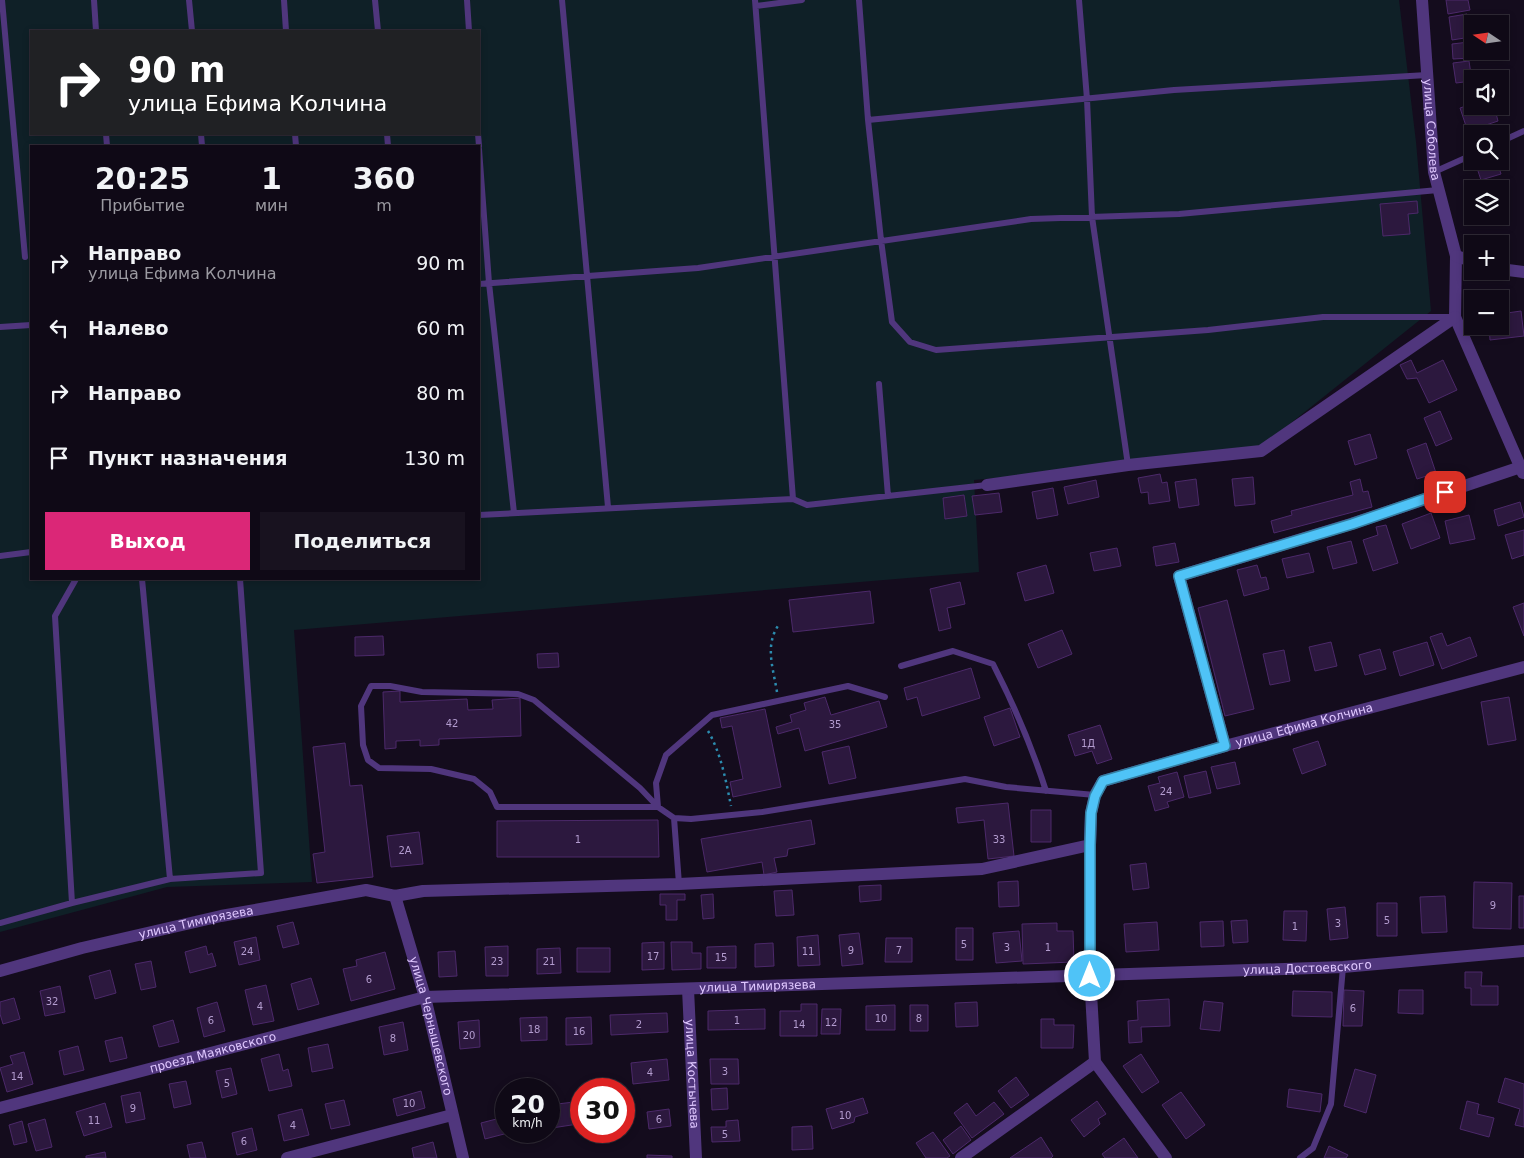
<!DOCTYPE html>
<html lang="ru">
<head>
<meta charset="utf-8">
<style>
	:root { --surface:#0f0916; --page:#18121f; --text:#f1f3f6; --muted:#9b9aa1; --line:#2f2a35; --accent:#db2777 }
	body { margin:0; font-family:"DejaVu Sans",sans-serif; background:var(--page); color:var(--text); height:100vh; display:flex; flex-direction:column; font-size:19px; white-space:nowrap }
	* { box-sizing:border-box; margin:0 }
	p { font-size:16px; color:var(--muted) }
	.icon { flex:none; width:28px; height:28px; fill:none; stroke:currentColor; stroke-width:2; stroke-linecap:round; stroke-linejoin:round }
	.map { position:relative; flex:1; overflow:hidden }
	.side { position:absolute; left:30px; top:145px; width:450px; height:435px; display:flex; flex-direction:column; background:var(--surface); border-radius:0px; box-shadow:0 2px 8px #0003,0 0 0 1px var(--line) }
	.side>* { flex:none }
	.top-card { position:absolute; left:30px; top:30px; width:450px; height:105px; border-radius:0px; box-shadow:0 2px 8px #0003,0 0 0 1px var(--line); background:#202124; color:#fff; overflow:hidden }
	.needle { width:32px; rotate:283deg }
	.tools { position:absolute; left:1464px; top:15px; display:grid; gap:10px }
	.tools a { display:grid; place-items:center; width:45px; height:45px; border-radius:0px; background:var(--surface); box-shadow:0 2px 8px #0003,0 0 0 1px var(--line); font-size:25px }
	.speed { position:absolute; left:495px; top:1078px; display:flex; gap:10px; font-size:25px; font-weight:700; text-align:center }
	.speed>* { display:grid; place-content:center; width:65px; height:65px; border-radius:50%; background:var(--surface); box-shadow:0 2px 8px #0003,0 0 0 1px var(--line); line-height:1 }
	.speed small { font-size:12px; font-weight:400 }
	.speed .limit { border:8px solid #d22; background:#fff; color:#111 }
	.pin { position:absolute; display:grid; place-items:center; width:42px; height:42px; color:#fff; margin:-21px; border-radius:10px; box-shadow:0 2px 8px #0006 }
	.me { position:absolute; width:55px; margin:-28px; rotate:0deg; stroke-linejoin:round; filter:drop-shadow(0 0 4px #0008) }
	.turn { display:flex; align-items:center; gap:18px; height:105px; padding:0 15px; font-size:22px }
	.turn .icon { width:65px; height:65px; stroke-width:2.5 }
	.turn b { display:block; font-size:35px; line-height:42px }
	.eta { display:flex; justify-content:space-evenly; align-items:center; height:85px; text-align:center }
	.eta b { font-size:30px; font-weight:600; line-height:35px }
	.primary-button { display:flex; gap:10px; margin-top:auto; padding:10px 15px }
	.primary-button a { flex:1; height:58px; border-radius:0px; background:var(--accent); color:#fff; font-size:20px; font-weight:600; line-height:58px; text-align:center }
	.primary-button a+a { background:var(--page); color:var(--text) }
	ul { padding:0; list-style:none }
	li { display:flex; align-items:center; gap:15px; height:65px; padding:0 15px }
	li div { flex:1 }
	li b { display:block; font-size:19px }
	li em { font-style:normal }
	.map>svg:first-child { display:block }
	.green { fill:#0f2027; fill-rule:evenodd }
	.building { fill:#2c183e; stroke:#4c296a }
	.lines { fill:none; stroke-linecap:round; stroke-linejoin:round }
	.path { stroke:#2c8caf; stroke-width:2.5; stroke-dasharray:2.5 4; stroke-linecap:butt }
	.lane { stroke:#50367d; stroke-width:6 }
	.street { stroke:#50367d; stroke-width:12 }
	.route-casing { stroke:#337fa1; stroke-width:12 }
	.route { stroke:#4fc3f7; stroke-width:9 }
	.labels { text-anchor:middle; stroke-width:4; stroke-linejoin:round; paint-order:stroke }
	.number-label { font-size:10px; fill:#b39ccf }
	.street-label { font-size:12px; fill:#e0c8ff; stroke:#140c1d }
</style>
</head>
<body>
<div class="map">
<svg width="1524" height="1158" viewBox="0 0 1524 1158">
	<rect width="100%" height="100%" fill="#140c1d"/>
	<path class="green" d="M0 0H1399L1416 142 1431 311 1251 455 974 480 979 572 294 630 312 882 167 887 0 932ZM31 31H479V134H31ZM31 146H479V579H31Z"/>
	<path class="building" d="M1446 0H1468L1470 10 1448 14Z
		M1467 14 1471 37 1452 40 1449 17Z
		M1469 42 1471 58 1453 59 1452 44Z
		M1469 61 1472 81 1456 83 1453 63Z
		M1472 104V106H1494L1498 121 1474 129 1475 134H1472V137L1470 138 1460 108Z
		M1487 161H1497L1501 174 1481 180 1476 165Z
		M1417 201 1418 213 1408 214 1410 234 1383 236 1380 204Z
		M1521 311 1524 336 1490 340 1489 326H1500V314Z
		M1411 360 1417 373 1443 360 1457 390 1429 403 1417 378 1407 379 1400 365Z
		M1440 411 1452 439 1436 446 1424 418Z
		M1370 434 1377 458 1355 465 1348 441Z
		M1426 443 1436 473 1417 479 1407 450Z
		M1160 474 1162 483 1167 482 1170 501 1149 504 1148 492 1141 493 1138 478Z
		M1253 477 1255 504 1235 506 1232 479Z
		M1196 479 1199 505 1179 508 1175 482Z
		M1360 479 1363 492 1368 491 1372 507 1274 533 1271 521 1292 515 1291 511 1353 495 1350 482Z
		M1096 480 1099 497 1068 504 1064 487Z
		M1053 488 1058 515 1037 519 1032 492Z
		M999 493 1002 512 975 515 972 496Z
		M964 495 967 516 945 519 943 498Z
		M1520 502 1524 517 1498 526 1494 510Z
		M1431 513 1440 538 1411 549 1402 524Z
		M1469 515 1475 539 1450 544 1445 521Z
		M1386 525 1398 563 1373 571 1363 540 1378 535 1376 527Z
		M1524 530V555L1512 559 1505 535Z
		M1351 541 1357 563 1333 569 1327 547Z
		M1175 543 1179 562 1156 566 1153 547Z
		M1117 548 1121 566 1094 571 1090 553Z
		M1309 553 1314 572 1287 578 1282 559Z
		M1046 565 1054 593 1025 601 1017 573Z
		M1257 565 1261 578 1266 577 1269 589 1244 596 1237 570Z
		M960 582 965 604 947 608 951 628 939 631 930 589Z
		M870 591 874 623 793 632 789 600Z
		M1227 600 1254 709 1225 716 1198 608Z
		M1524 603V636L1513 607Z
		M1062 630 1072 654 1038 668 1028 644Z
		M1442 633 1447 646 1470 637 1477 656 1442 669 1430 637Z
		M383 636 384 655 355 656V637Z
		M1331 642 1337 666 1315 671 1309 647Z
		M1427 642 1434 665 1400 676 1393 652Z
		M1380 649 1386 669 1365 675 1359 655Z
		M1284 650 1290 681 1270 685 1263 654Z
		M558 653 559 667 538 668 537 654Z
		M971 668 980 698 922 716 917 697 907 700 904 688Z
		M400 691V702L467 699 468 710 493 709 492 700 520 698 521 736 439 739V745L420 746V740L396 741V748L385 749 383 692Z
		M825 697 831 715 879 701 887 727 805 751 799 728 778 734 776 727 792 722 790 715 806 710 804 703Z
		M1509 697 1516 740 1488 745 1481 702Z
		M1010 708 1020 737 994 746 984 717Z
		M765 709 781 787 733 797 730 782 743 779 732 726 722 728 720 718Z
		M1100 725 1112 759 1097 764 1092 751 1075 756 1068 735Z
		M1318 741 1326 765 1302 774 1293 749Z
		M345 743 350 786 362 785 373 877 317 883 313 854 325 852 313 747Z
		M849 746 856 778 829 784 822 752Z
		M1235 762 1240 784 1217 789 1211 767Z
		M1206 771 1211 793 1189 798 1184 776Z
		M1177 772 1184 797 1167 802 1169 807 1155 811 1148 786 1160 783 1158 777Z
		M1008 803 1014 856 988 859 984 820 958 823 956 808Z
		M1031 810H1051V842H1031Z
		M658 820 659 857H497V821Z
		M811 820 815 844 788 849 787 856 774 858 777 872 764 875 762 862 707 872 701 839Z
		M419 832 423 864 391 867 387 836Z
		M1146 863 1149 888 1133 890 1130 865Z
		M1018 881 1019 906 999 907 998 882Z
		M1474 882 1512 883 1511 929 1473 928Z
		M881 885V900L860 902 859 886Z
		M792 890 794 915 776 916 774 891Z
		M660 894H685V900H677V920H666V905H660Z
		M713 894 714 918 703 919 701 895Z
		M1445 896 1447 932 1422 933 1420 897Z
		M1519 896H1524V928H1519Z
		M1377 903H1397V936H1377Z
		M1345 907 1348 938 1330 940 1327 909Z
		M1284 911H1307L1306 941 1283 940Z
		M1247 920 1248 942 1233 943 1231 921Z
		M1223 921 1224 946 1201 947 1200 922Z
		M293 922 299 944 283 948 277 926Z
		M1157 922 1159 950 1126 952 1124 924Z
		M1057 923V931H1073L1074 962 1023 964 1022 924Z
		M956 928H973V960H956Z
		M1019 931 1022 961 996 963 993 933Z
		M859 933 863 964 842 966 839 935Z
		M818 935 820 965 798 966 797 937Z
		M256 937 260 960 239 965 234 942Z
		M886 938H912V962H885Z
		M664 942V969L642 970V943Z
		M671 942H692V953H701V969L672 970Z
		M773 943 774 966 755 967V944Z
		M206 946 208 955 212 953 216 966 190 973 185 952Z
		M508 946V976H486L485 947Z
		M736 946V968H707V947Z
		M560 948 561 973 537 974V949Z
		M577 948H610V972H577Z
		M455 951 457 976 439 977 438 952Z
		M385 952 395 989 351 1001 343 969 357 966 356 960Z
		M151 961 156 987 141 990 135 964Z
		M110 970 116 993 95 999 89 976Z
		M1465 972H1482L1481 986H1498V1005H1471V988H1465Z
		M311 978 319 1004 298 1010 291 984Z
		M266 985 274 1021 253 1025 245 990Z
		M60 986 65 1012 45 1016 40 991Z
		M1344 990 1364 991 1362 1026H1343Z
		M1399 990H1423V1014L1398 1013Z
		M1293 991 1332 992V1017L1292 1016Z
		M14 998 20 1019 3 1024 0 1014V1002Z
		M1169 999 1170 1026 1141 1027 1142 1042 1129 1043 1128 1021 1138 1020 1137 1001Z
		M1204 1001 1223 1003 1220 1031 1200 1029Z
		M217 1002 225 1031 204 1037 197 1008Z
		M977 1002 978 1026 956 1027 955 1003Z
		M801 1004H817V1036H780V1011H801Z
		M895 1005V1030H866V1006Z
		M910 1005H928V1031H910Z
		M765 1009V1029L708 1030V1011Z
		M822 1009H841L840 1034H821Z
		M667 1013 668 1032 611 1035 610 1015Z
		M547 1017V1040L521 1041 520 1018Z
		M591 1017 592 1044 566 1045V1018Z
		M1041 1019H1054V1025H1074L1073 1048H1041Z
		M173 1020 179 1042 159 1047 153 1026Z
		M479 1020 480 1047 460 1049 458 1022Z
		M403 1022 408 1050 384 1055 379 1027Z
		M122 1037 127 1058 110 1062 105 1041Z
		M328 1044 333 1068 312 1072 308 1048Z
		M78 1046 84 1070 64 1075 59 1051Z
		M24 1052 33 1084 7 1092 0 1068 13 1064 10 1056Z
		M279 1054 283 1071 288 1069 292 1086 269 1091 261 1059Z
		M1141 1054 1159 1082 1142 1093 1123 1066Z
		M667 1059 669 1080 633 1084 631 1063Z
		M710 1059H738L739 1084H711Z
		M231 1068 237 1094 222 1098 216 1071Z
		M1355 1069 1376 1075 1366 1113 1344 1106Z
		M1016 1077 1029 1095 1011 1108 998 1091Z
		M1505 1078 1524 1084V1127L1515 1125 1520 1109 1498 1102Z
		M186 1081 191 1104 174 1108 169 1084Z
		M727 1088 728 1109 712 1110 711 1089Z
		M1289 1089 1322 1094 1320 1112 1287 1107Z
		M421 1091 425 1108 397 1116 393 1099Z
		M140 1092 145 1119 126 1123 121 1096Z
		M1181 1092 1205 1125 1186 1139 1162 1105Z
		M863 1098 868 1113 855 1117 854 1122 832 1129 826 1109Z
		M344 1100 350 1125 331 1129 325 1104Z
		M1097 1101 1106 1114 1098 1119 1100 1124 1084 1137 1071 1120Z
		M1467 1101 1479 1104 1477 1114 1494 1118 1489 1137 1460 1129Z
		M574 1102 578 1124 552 1128 549 1105Z
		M994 1102 1004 1114 972 1138 954 1113 967 1103 976 1116Z
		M105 1103 112 1127 84 1136 76 1112Z
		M302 1109 309 1135 284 1141 278 1115Z
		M669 1109 671 1126 649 1129 647 1112Z
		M504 1117 506 1131 508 1133 485 1139 481 1123Z
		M45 1119 52 1147 36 1151 28 1124Z
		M738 1120 740 1141 712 1142 711 1127H726V1121Z
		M22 1121 27 1142 14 1145 9 1125Z
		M812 1126 813 1149 792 1150V1127Z
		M961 1126 971 1140 953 1154 943 1140Z
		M252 1128 257 1150 237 1155 232 1133Z
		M933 1132 950 1156 947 1158H926L916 1143Z
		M1041 1137 1053 1156 1051 1158H1010Z
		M1124 1138 1138 1158H1105L1102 1154Z
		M202 1142 206 1158H190L187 1145Z
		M433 1142 437 1158H414L412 1148Z
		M1329 1146 1348 1155 1346 1158H1324Z
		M105 1152 106 1158H86V1156Z
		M647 1155 672 1156V1158H647Z"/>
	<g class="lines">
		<path class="path" d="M777 692C773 667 764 644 780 623
			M708 731C721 753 726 781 731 806"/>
		<path class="lane" d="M2 0 25 257
			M94 0 96 31
			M189 0 192 31
			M284 0 286 31
			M375 0 378 31
			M467 0 469 31
			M562 0 608 507
			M755 0 793 499
			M859 0 868 120 881 240 892 322 910 342 936 350 1208 330 1323 317H1450
			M1079 0 1087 99 1092 217 1128 465
			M756 6 802 0
			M868 120 1174 90 1427 75
			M106 134 107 146
			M201 134 202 146
			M295 134 296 146
			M387 134 388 146
			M478 134 479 146
			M1500 142 1524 131
			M479 149 489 283 514 513
			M1434 172 1472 155
			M479 284 698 268 1031 219 1179 214 1438 190
			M0 327 31 325
			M879 384 888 496
			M479 515 793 499 807 505 987 485
			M0 556 31 552
			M142 579 170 879
			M901 666 953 651 993 664C1014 705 1032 747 1046 791
			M658 807 640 788 534 700 518 694 422 692 390 686H371L361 706 363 745 368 760 379 768 431 769 474 779 490 792 497 807H658L674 818 691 819 762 812 965 779 1006 787 1095 795
			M658 807 656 783 666 755 712 715 848 686 885 697
			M674 818 679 884
			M72 903 55 616 76 579
			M0 923 72 903 170 879 261 873 240 579
			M1300 1158 1313 1148 1331 1104 1343 967"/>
		<g class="street">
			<path id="s1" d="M1422 0 1434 172 1456 256 1455 317 1523 473"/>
			<path d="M1456 256 1472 261"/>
			<path d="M1500 269 1524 272"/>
			<path d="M987 485 1128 465 1261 451 1455 317"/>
			<path d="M1225 746 1179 576 1351 524 1524 466"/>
			<path id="s2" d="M395 896 425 997 463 1158"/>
			<path id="s3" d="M0 971 82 948 221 916 366 890 395 896 423 891 679 884 982 869 1090 845"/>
			<path id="s4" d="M688 989 696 1158"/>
			<path id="s5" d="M0 1108 425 997 1343 967 1524 951"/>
			<path d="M287 1158 452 1115"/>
			<path d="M961 1158 1095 1062"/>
			<path id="s6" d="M1166 1158 1095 1062 1090 976V845L1091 813 1095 795 1103 781 1225 746 1524 667"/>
		</g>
	</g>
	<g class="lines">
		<g class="route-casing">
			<path id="route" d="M1090 976V845L1091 813 1095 796 1103 781 1225 746 1179 576 1352 524 1445 492"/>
		</g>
		<use href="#route" class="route"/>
	</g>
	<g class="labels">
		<g class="number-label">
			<text x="452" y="727">42</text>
			<text x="835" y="728">35</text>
			<text x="1088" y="747">1Д</text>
			<text x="1166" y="795">24</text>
			<text x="578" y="843">1</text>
			<text x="999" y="843">33</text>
			<text x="405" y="854">2А</text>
			<text x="1493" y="909">9</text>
			<text x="1387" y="924">5</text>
			<text x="1338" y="927">3</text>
			<text x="1295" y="930">1</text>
			<text x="964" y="948">5</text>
			<text x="1007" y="951">3</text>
			<text x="1048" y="951">1</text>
			<text x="851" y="954">9</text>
			<text x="899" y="954">7</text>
			<text x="247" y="955">24</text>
			<text x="808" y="955">11</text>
			<text x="653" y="960">17</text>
			<text x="721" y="961">15</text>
			<text x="497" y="965">23</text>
			<text x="549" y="965">21</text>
			<text x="369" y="983">6</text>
			<text x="52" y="1005">32</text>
			<text x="260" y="1010">4</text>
			<text x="1353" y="1012">6</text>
			<text x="881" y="1022">10</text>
			<text x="919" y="1022">8</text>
			<text x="211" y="1024">6</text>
			<text x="737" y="1024">1</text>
			<text x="831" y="1026">12</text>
			<text x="639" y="1028">2</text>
			<text x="799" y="1028">14</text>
			<text x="534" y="1033">18</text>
			<text x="579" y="1035">16</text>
			<text x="469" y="1039">20</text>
			<text x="393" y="1042">8</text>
			<text x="725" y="1075">3</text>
			<text x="650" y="1076">4</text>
			<text x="17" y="1080">14</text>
			<text x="227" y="1087">5</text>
			<text x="409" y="1107">10</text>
			<text x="133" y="1112">9</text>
			<text x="845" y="1119">10</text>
			<text x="659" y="1123">6</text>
			<text x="94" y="1124">11</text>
			<text x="293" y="1129">4</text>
			<text x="725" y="1138">5</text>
			<text x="244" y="1145">6</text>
		</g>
		<g class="street-label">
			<text dy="4" stroke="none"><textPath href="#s1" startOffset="130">улица Соболева</textPath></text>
			<text dy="4" stroke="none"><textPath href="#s6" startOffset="612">улица Ефима Колчина</textPath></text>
			<text dy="4" stroke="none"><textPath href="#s3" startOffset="202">улица Тимирязева</textPath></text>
			<text dy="4" stroke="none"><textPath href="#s5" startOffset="1322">улица Достоевского</textPath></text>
			<text dy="4" stroke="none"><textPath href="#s5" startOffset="772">улица Тимирязева</textPath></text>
			<text dy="4" stroke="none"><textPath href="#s2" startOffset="135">улица Чернышевского</textPath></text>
			<text dy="4" stroke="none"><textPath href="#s5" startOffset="220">проезд Маяковского</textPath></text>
			<text dy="4" stroke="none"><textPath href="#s4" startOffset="85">улица Костычева</textPath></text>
		</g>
	</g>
</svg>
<div class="tools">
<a><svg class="needle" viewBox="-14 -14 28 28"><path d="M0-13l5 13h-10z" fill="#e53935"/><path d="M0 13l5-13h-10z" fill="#9b9aa1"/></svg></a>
<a><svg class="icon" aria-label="sound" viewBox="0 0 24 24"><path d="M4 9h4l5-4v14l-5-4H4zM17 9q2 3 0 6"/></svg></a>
<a><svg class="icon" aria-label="search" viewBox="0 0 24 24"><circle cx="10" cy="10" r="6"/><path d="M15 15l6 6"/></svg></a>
<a><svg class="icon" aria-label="layers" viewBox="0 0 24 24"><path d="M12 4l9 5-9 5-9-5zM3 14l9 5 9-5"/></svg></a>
<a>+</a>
<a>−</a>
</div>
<div class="speed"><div>20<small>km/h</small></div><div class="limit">30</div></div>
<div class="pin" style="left:1445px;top:492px;background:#d93025"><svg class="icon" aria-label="arrive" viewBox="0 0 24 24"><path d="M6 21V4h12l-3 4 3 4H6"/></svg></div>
<svg class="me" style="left:1090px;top:976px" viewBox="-20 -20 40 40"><circle r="17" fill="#4fc3f7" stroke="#fff" stroke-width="3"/><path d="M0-11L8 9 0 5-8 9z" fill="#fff"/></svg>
<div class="top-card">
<div class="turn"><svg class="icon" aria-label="right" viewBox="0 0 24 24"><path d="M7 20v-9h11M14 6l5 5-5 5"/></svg><div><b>90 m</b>улица Ефима Колчина</div></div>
</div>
<section class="side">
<div class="eta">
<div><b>20:25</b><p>Прибытие</p></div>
<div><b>1</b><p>мин</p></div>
<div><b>360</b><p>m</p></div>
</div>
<ul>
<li><svg class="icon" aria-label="right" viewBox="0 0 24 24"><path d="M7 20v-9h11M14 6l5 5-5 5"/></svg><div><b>Направо</b><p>улица Ефима Колчина</p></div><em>90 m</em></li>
<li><svg class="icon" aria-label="left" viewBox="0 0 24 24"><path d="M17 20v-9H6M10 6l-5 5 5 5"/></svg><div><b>Налево</b></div><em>60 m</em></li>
<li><svg class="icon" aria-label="right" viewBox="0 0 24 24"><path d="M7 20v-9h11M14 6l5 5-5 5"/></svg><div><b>Направо</b></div><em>80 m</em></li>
<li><svg class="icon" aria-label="arrive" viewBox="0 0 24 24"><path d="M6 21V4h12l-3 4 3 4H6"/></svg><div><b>Пункт назначения</b></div><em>130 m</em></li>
</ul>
<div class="primary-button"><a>Выход</a><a>Поделиться</a></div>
</section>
</div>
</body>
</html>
